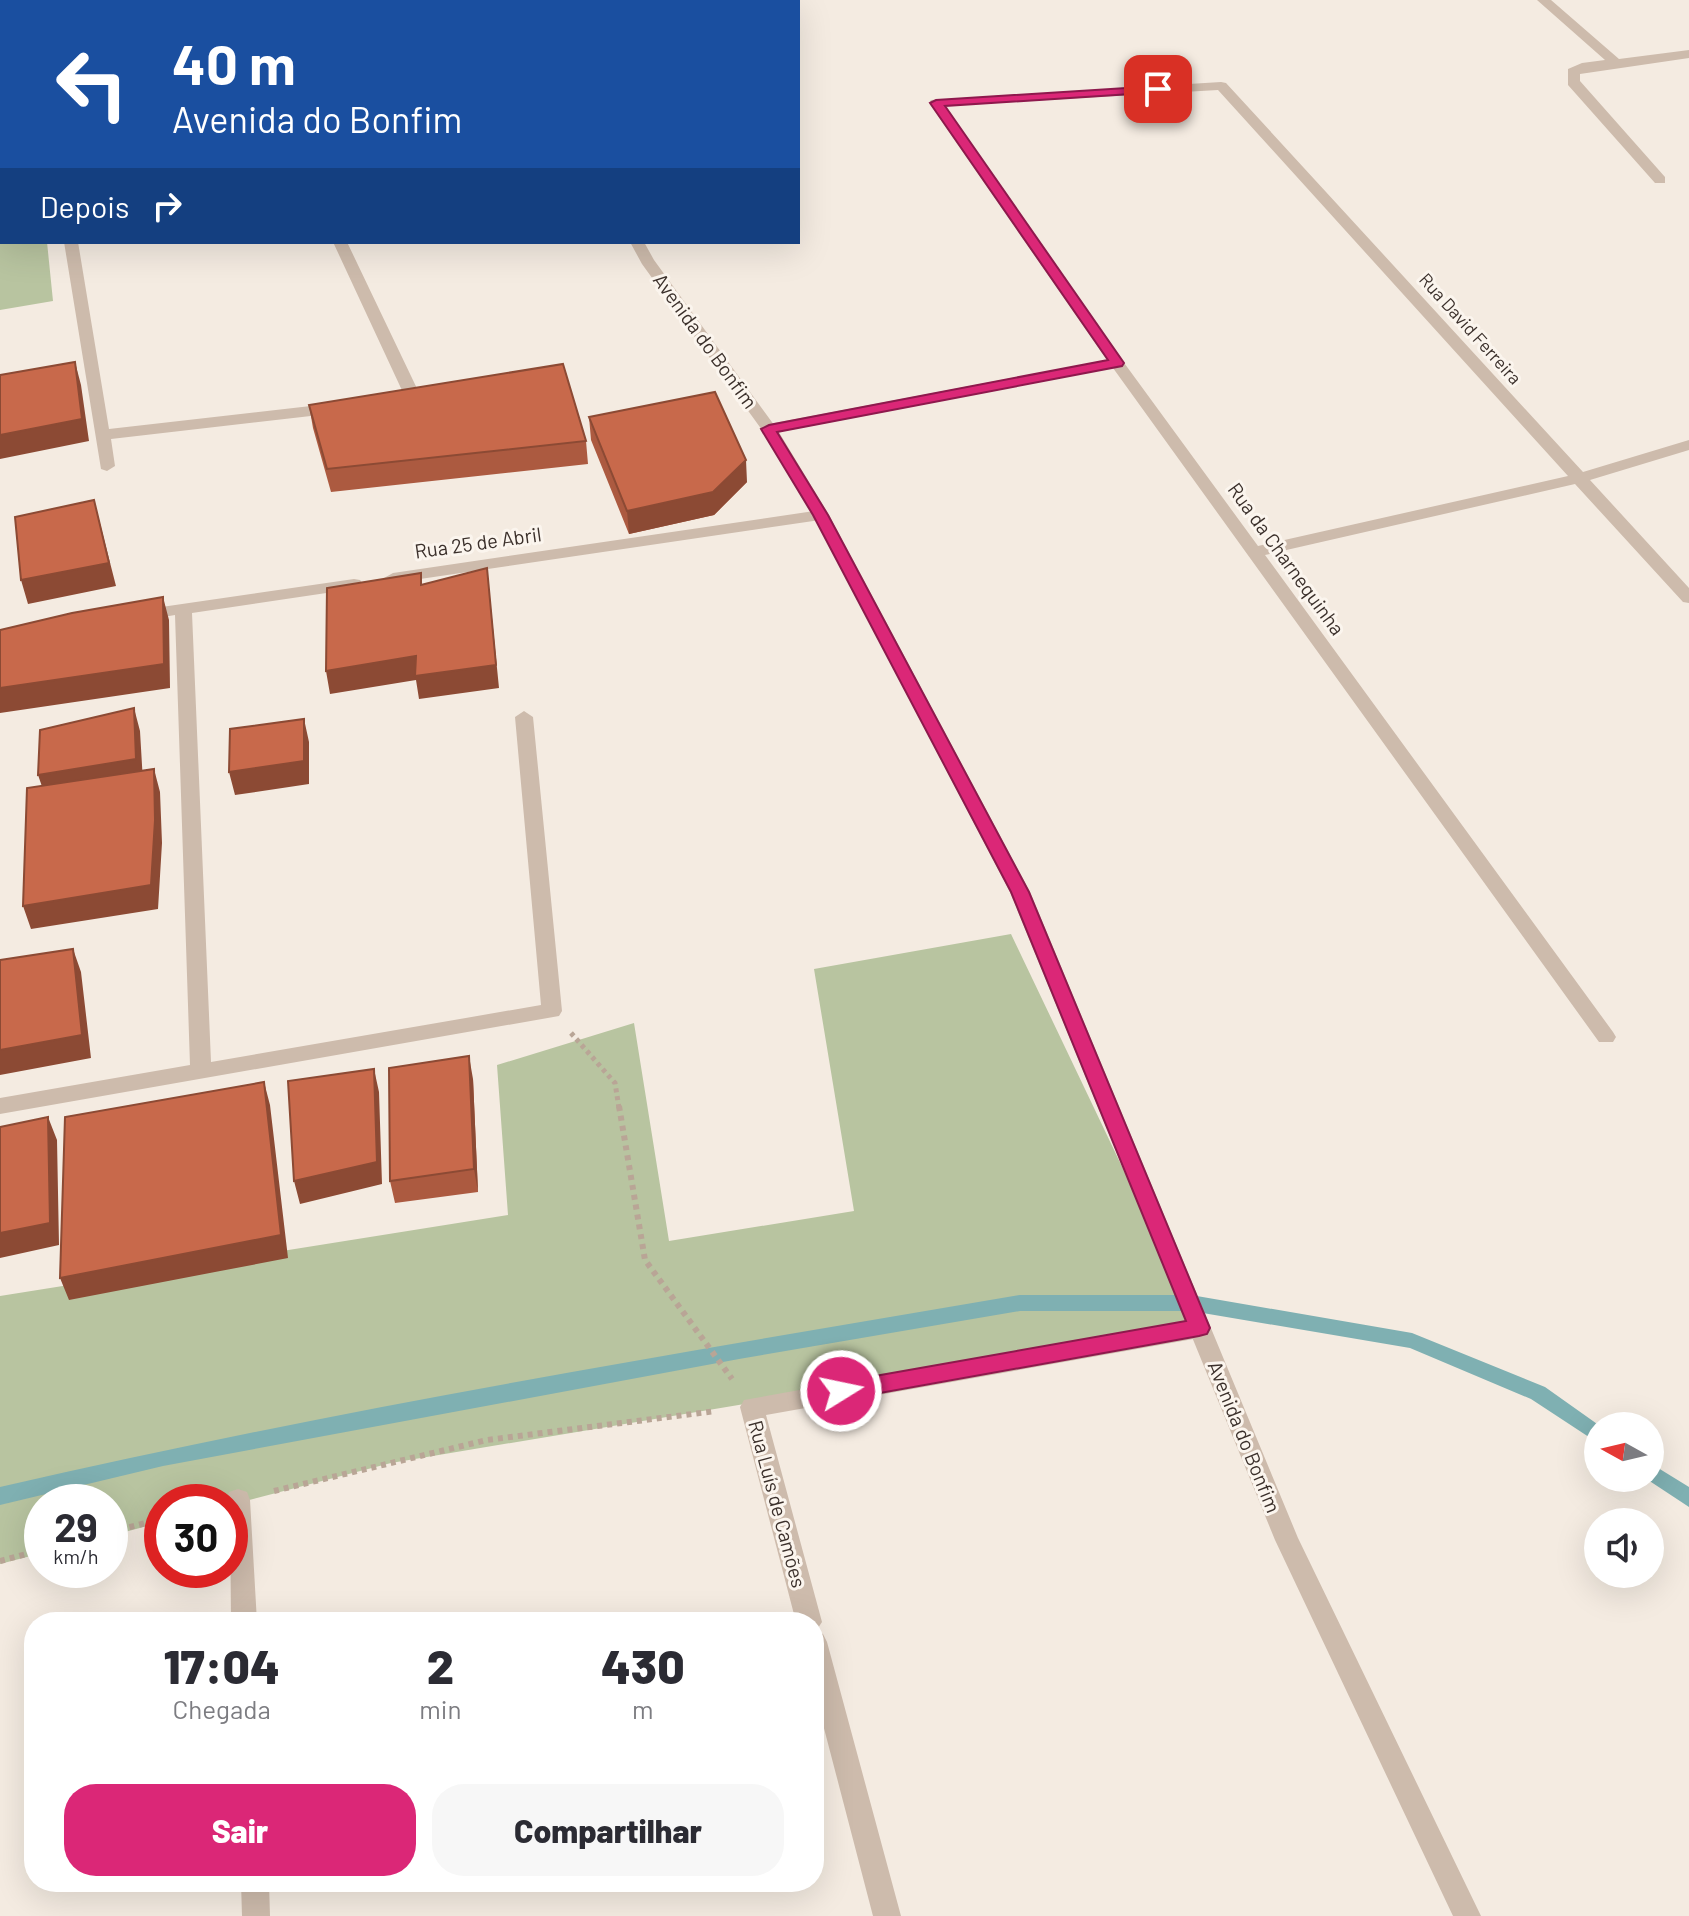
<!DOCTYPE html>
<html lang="pt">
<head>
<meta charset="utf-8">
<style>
	:root { --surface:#fff; --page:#f7f7f7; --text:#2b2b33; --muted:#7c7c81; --accent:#db2777 }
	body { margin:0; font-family:Barlow,sans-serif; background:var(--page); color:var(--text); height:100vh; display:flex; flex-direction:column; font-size:30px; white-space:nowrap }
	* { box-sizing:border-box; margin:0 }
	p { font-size:26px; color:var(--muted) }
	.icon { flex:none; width:44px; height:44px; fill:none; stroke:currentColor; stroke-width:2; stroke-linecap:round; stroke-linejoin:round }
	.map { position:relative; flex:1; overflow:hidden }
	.panel { position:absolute; left:24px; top:1612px; width:800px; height:280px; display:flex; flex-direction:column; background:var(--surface); border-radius:32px; box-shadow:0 8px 32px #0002 }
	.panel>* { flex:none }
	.guide { position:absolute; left:0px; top:0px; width:800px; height:244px; box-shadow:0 8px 32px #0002; background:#1a4fa0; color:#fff; overflow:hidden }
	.needle { width:52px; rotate:278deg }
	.fabs { position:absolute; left:1584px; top:1412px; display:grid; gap:16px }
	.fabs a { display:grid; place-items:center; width:80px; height:80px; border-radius:50%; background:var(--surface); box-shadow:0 8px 32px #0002; font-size:40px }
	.speed { position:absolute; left:24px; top:1484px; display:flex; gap:16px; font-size:40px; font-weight:700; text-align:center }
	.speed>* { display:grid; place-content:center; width:104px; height:104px; border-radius:50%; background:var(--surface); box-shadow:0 8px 32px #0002; line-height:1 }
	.speed small { font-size:20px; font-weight:400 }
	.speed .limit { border:12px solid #d22; background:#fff; color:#111 }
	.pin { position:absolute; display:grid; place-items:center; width:68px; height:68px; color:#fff; margin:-34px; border-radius:16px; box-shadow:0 4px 12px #0006 }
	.me { position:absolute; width:88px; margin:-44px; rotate:80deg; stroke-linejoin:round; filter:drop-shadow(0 0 6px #0008) }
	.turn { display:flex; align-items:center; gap:28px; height:168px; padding:0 40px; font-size:36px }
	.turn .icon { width:104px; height:104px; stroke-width:2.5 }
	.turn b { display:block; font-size:56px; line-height:68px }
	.then { display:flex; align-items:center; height:76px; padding:0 40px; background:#0003; gap:16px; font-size:30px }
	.eta { display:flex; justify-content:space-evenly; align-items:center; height:136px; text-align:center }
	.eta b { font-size:48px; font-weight:800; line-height:56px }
	.button { display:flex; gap:16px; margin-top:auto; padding:16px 40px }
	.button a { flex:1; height:92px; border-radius:32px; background:var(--accent); color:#fff; font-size:32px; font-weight:800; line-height:92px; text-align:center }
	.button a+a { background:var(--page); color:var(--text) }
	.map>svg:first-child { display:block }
	.green { fill:#b8c4a0 }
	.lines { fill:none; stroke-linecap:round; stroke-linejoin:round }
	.stream { fill:#7fb0b2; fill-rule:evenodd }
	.path-far1 { stroke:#b9a596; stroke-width:5; stroke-dasharray:4 4; stroke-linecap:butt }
	.path { stroke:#b9a596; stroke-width:6; stroke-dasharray:5 5; stroke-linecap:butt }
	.minor { fill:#cdbbac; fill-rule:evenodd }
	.tertiary { fill:#cdbbac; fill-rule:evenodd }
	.wall { fill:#ac5a40 }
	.shaded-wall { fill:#8c4a34 }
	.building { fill:#c8694b; stroke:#8c4a34; stroke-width:2 }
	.route { fill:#db2777; stroke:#8e194d; stroke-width:2 }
	.labels { text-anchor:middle; stroke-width:6; stroke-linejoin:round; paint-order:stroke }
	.far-street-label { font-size:18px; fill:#3b302b; stroke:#fbf5ee }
	.street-label { font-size:20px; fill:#3b302b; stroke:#fbf5ee }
</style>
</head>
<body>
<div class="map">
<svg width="1689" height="1916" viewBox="0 0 1689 1916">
	<rect width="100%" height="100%" fill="#f4ebe1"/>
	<path class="green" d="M0 138 2 242H47L53 301 0 310Z
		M1011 934 1199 1328 391 1463 230 1505V1502H162V1522L110 1536V1502H42V1553L0 1564V1296L508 1215 497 1065 634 1023 669 1241 854 1211 814 969Z"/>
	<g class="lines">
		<path class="stream" d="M1020 1295H1191L1412 1333 1545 1387 1600 1426H1598V1443L1531 1399 1410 1348 1191 1311H1020L739 1359 163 1466 0 1505V1487C337 1409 679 1353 1020 1295Z
			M1650 1463 1689 1487V1507L1645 1478H1650Z"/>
		<path class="path-far1" d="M571 1033 615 1083 619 1108"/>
		<path class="path" d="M619 1106 645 1260 732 1379
			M274 1491 487 1440 716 1411
			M110 1532 162 1519
			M0 1561 42 1550"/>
		<path class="minor" d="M1537 0H1551L1619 59 1689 50V58L1580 74V81L1665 177V183H1655L1568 85V69L1582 63 1605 60Z
			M0 67H2V75H0Z
			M1221 82 1226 83 1583 472 1689 440V450L1590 480 1689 588V603L1683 602 1575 484 1265 555 1613 1032 1616 1037 1613 1042H1599L1113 368 769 434 761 429 769 424 1107 360 929 103 931 100ZM1218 90 1568 476 1258 546 1122 360 945 106Z
			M0 208H2V216H0Z
			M64 242H78L109 429 337 403 345 408 337 413 111 439 115 466 107 471 101 469Z
			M333 242H347L422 399 420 402H408L406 399Z
			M821 510 829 515 827 519 393 583 384 578 393 573Z
			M354 579 360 580 363 584 360 588 192 613 211 1062 541 1005 515 717 524 711 533 717 562 1011 559 1016 0 1114V1098L190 1065 175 615 140 621 131 615 134 611Z
			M1199 1318 1207 1321 1210 1328 1207 1335 1199 1338 766 1415 822 1622 816 1631 823 1634 827 1642 901 1916H873L814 1690V1622H796L740 1407 744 1400Z
			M238 1489 247 1492 250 1500 257 1622H231L230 1502 226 1500 229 1492Z
			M241 1882H269L270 1916H242Z"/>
		<path class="tertiary" d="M541 0H554L555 2H542Z
			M630 242H644L654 260 777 429 829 515 1030 892 1298 1538 1481 1916H1453L1275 1540 1010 892 813 515 762 430 642 264Z"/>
	</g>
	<path class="wall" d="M309 405 586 441 588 464 331 492 313 428Z
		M589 417 747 482 714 515 629 534 591 440Z
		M473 1079 478 1192 395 1203 390 1181Z"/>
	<path class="shaded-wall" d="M75 362 81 385 89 441 0 459V435Z
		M746 460 747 482 714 515 629 534 627 511Z
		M94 500 116 586 28 604 21 580Z
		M487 568 499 688 419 699 416 680 330 694 326 671 416 656Z
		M163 597 169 620 170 688 0 713V688Z
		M134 708 140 731 143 782 46 798 38 775Z
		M304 719 309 742V784L235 795 229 772Z
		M154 769 160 792 162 843 158 909 31 929 23 906Z
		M73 949 81 972 91 1058 0 1075V1050Z
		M469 1056 473 1079 478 1192 474 1169Z
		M374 1069 379 1092 382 1184 300 1204 294 1181Z
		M264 1082 270 1105 288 1258 69 1300 60 1278Z
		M48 1117 57 1140 59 1245 0 1258V1233Z"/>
	<path class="building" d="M75 362 82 419 0 435V375Z
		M563 364 586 441 327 469 309 405Z
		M715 392 746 460 713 492 627 511 589 417Z
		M94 500 109 563 21 580 15 517Z
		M487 568 496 665 415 676 416 656 326 671 327 588 421 573V585Z
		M163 597 164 664 0 688V630L72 613Z
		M134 708 136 759 38 775 40 730Z
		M304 719V761L229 772 230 729Z
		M154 769 155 820 151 885 23 906 27 788Z
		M73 949 82 1035 0 1050V960Z
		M469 1056 474 1169 390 1181 389 1068Z
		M374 1069 377 1162 294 1181 288 1081Z
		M264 1082 281 1235 60 1278 65 1117Z
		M48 1117 50 1223 0 1233V1127Z"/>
	<path class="route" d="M1158 86 1162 87V92L945 106 1124 363 1122 366 777 432 828 515 1029 892 1210 1328 1207 1334 1199 1336 841 1400 834 1398 831 1391 834 1385 841 1382 1186 1321 1011 892 813 515 761 429 769 425 1108 360 930 103 936 100Z"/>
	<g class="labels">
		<g class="far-street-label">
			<text transform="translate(1470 329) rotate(48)" y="6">Rua David Ferreira</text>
		</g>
		<g class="street-label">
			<text transform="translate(705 341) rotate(54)" y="7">Avenida do Bonfim</text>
			<text transform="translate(478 543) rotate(-8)" y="7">Rua 25 de Abril</text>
			<text transform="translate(1286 559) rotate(54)" y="7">Rua da Charnequinha</text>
			<text transform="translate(1244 1437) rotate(68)" y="7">Avenida do Bonfim</text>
			<text transform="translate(777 1504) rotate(75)" y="7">Rua Luís de Camões</text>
		</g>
	</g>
</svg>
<div class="fabs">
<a><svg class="needle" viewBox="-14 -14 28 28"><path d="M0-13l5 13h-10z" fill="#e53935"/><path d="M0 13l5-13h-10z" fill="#7c7c81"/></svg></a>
<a><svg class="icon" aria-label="sound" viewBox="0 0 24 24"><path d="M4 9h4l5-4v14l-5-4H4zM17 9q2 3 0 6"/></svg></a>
</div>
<div class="speed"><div>29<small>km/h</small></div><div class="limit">30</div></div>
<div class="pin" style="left:1158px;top:89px;background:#d93025"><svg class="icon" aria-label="arrive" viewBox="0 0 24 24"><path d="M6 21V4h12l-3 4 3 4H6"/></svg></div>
<svg class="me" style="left:841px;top:1391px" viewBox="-20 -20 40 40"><circle r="17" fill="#db2777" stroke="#fff" stroke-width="3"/><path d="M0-11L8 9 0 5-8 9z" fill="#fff"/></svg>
<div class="guide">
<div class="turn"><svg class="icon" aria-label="left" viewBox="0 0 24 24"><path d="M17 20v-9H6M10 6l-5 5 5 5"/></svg><div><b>40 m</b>Avenida do Bonfim</div></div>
<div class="then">Depois<svg class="icon" aria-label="right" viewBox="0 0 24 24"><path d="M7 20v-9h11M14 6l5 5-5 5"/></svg></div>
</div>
<section class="panel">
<div class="eta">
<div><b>17:04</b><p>Chegada</p></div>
<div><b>2</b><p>min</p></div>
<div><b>430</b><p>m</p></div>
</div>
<div class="button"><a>Sair</a><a>Compartilhar</a></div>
</section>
</div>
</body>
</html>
